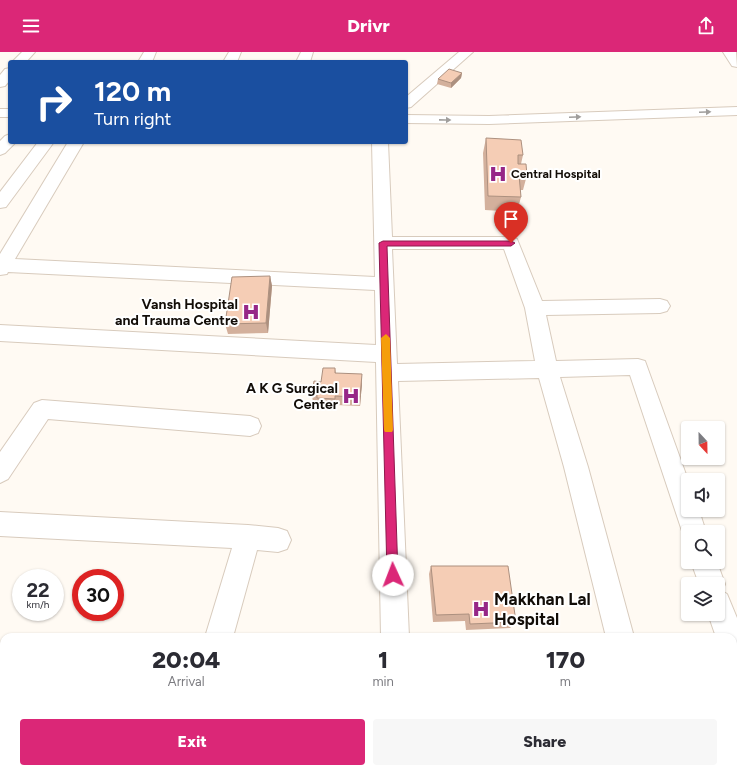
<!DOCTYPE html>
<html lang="en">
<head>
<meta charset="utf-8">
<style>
	:root { --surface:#fff; --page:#f7f7f7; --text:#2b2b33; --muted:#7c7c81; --accent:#db2777 }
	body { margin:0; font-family:Figtree,sans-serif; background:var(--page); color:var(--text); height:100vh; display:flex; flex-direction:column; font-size:15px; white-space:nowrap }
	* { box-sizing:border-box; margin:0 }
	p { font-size:13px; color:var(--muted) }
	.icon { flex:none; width:22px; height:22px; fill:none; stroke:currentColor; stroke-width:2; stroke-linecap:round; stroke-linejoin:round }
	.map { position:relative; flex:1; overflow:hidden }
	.panel { position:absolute; left:0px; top:581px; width:737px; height:140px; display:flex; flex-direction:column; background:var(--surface); border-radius:12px 12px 0 0; box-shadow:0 1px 3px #0004 }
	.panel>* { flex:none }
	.hud { position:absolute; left:8px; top:8px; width:400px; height:84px; border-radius:4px; box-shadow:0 1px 3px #0004; background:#1a4fa0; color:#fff; overflow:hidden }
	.needle { width:26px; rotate:158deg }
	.buttons { position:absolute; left:681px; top:369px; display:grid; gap:8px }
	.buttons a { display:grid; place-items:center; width:44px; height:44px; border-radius:4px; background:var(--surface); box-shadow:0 1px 3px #0004; font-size:20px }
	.speed { position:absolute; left:12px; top:517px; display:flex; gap:8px; font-size:20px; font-weight:700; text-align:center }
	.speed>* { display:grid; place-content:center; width:52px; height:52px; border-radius:50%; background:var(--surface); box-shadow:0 1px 3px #0004; line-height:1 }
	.speed small { font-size:10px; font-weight:400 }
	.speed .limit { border:6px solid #d22; background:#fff; color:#111 }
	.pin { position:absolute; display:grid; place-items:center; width:34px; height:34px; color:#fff; margin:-41px -17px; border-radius:50% 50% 50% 0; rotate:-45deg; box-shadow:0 0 4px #0007 }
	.pin .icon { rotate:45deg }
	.me { position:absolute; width:44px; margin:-22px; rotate:358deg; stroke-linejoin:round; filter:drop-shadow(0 0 3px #0008) }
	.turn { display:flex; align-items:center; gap:14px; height:84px; padding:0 20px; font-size:18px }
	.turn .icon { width:52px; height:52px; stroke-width:2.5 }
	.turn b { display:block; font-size:28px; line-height:34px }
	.eta { display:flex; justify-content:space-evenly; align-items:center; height:68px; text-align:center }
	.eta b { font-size:24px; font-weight:800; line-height:28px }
	.action { display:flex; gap:8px; margin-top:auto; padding:8px 20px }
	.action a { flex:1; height:46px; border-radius:4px; background:var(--accent); color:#fff; font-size:16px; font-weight:800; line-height:46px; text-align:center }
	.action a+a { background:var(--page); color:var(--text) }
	header { display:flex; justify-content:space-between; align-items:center; height:52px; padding:0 20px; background:var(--accent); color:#fff; font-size:18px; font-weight:800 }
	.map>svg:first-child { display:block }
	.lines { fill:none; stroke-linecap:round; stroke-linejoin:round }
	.minor-casing { stroke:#d8cbbd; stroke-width:2 }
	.major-casing { stroke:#d8cbbd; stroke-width:2 }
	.minor { fill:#fff; fill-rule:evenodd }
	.major { fill:#fff; fill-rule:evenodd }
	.wall { fill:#d3b09c }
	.shaded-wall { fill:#ac907f }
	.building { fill:#f5cdb5; stroke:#ac907f }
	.oneway { fill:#a09e9c }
	.route { fill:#db2777; stroke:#8e194d }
	.slow { fill:#f59e0b }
	.labels { text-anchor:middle; stroke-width:4; stroke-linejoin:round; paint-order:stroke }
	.far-poi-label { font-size:12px; font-weight:bold; fill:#120d08; stroke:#fff; text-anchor:start }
	.poi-label { font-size:14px; font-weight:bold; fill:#120d08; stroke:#fff; text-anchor:end }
	.near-poi-label { font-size:17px; font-weight:bold; fill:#120d08; stroke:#fff; text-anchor:start }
</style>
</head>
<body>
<header><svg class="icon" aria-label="menu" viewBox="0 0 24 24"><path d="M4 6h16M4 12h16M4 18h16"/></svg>Drivr<svg class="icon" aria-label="share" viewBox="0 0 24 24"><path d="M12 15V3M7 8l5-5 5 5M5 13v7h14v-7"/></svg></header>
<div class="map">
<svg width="737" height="721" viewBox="0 0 737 721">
	<rect width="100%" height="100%" fill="#fffaf3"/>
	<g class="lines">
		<g class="minor-casing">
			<path id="minor" d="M22 0H35L26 10H12Z
				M144 0H156L152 10H138Z
				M229 0H241L237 10H223Z
				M301 0H313L310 10H296Z
				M459 0H473L411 55 406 56V45Z
				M723 0H736L737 15 732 14Z
				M10 16V28L5 34 0 35V23L5 17Z
				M10 82V90H16L5 101 0 103V89L5 84Z
				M38 90H54L6 155 0 156V140Z
				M68 90H84L15 207 375 225 372 90H388L392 185H511L517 187 542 249 660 247 667 249 670 254 667 259 660 261 546 263 556 309 638 307 645 309 688 428V458H699L706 480H688V490L685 488 630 323 560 325 588 415 634 585H606L564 415 539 326 398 329 409 585H381L376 310 0 289V273L376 293 375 238 8 220 7 222 0 223V202ZM392 197H504L525 256 535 309 397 312Z
				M42 348 250 364 258 367 261 374 258 381 250 384 48 367 8 427 0 431V400L34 351Z
				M0 460 248 473 278 476 287 479 291 488 287 497 278 500 257 498 233 585H205L232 496 0 484Z
				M691 510H717L725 532 722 539 727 542 737 566V615L733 616V585H716L708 562H718V532H699Z
				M28 717H58V721H26Z
				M167 717H197V721H165Z
				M382 717H412L413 721H381Z"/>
		</g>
		<g class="major-casing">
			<path id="major" d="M737 55V63L489 72 406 71V63L489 64Z
				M0 57H10V65H0Z"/>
		</g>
		<use href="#minor" class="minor"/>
		<use href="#major" class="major"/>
	</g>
	<path class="wall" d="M462 21 461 26 451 36 437 32 438 27Z
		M486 86 523 103 521 112 527 123 523 138H520L521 145 517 160 485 158 483 101Z
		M270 224 272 234 268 281 228 282 225 272Z
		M335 316 336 321 362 331 360 354 336 353 335 356 318 355V351H313L312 342 321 330Z
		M431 514 516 570 510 576 466 578 465 569 433 570 429 522Z"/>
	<path class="shaded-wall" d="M462 21 461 26 451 36V31Z
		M270 224 272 234 268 281 266 271Z
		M362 322V331L360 354V345Z"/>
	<path class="building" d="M449 17 462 21 451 31 438 27Z
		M486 86 521 88 523 103H518V112H526L527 123H519L521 145 488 144Z
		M270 224 266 271 225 272 232 225Z
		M323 316H335V321L362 322 360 345 335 344V347L317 346V342H312L314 329 321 330Z
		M431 514H508L516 570 470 572 469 562 436 563Z"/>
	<defs><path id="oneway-solid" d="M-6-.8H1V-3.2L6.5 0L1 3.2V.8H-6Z"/></defs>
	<g class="oneway">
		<use href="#oneway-solid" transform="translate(705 60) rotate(-2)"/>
		<use href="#oneway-solid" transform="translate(575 65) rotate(-2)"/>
		<use href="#oneway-solid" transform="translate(445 68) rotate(1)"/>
	</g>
	<path class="route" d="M383 189H511L515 191 511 194H387L398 523 397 527 393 528 389 527 387 523 379 191Z"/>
	<path class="slow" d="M386 282 390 286 393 378 392 380H385L384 378 381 286Z"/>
	<defs>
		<g id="hospital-bare" transform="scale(1.38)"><path d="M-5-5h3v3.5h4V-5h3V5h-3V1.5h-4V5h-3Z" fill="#962787" stroke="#fff" stroke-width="2.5" paint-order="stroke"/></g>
	</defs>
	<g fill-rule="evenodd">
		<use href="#hospital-bare" x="498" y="122"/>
		<use href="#hospital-bare" x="251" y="260"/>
		<use href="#hospital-bare" x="351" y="344"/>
		<use href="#hospital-bare" x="481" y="557"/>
	</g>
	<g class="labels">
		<g class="far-poi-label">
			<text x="511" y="126">Central Hospital</text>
		</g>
		<g class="poi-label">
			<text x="238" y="257">Vansh Hospital<tspan x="238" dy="16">and Trauma Centre</tspan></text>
			<text x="338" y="341">A K G Surgical<tspan x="338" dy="16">Center</tspan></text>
		</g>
		<g class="near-poi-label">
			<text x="494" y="553">Makkhan Lal<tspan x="494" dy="20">Hospital</tspan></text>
		</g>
	</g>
</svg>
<div class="buttons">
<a><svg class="needle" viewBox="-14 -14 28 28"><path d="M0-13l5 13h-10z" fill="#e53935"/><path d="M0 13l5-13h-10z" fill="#7c7c81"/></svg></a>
<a><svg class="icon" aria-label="sound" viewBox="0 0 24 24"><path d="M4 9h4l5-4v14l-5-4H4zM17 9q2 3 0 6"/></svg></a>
<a><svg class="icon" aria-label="search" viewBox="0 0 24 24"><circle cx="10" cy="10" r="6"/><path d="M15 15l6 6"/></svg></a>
<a><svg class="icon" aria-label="layers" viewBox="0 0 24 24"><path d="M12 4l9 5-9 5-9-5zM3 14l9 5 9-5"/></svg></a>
</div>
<div class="speed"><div>22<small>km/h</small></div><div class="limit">30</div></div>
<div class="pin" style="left:511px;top:191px;background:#d93025"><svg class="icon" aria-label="arrive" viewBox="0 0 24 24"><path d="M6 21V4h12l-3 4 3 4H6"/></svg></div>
<svg class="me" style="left:393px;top:523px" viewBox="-20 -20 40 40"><circle r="19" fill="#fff"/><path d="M0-13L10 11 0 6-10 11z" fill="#db2777"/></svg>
<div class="hud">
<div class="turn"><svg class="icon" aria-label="right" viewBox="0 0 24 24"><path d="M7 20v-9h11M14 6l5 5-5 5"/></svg><div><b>120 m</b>Turn right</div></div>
</div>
<section class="panel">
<div class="eta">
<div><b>20:04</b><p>Arrival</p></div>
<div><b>1</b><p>min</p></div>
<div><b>170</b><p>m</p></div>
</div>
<div class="action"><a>Exit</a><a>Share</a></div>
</section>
</div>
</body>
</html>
